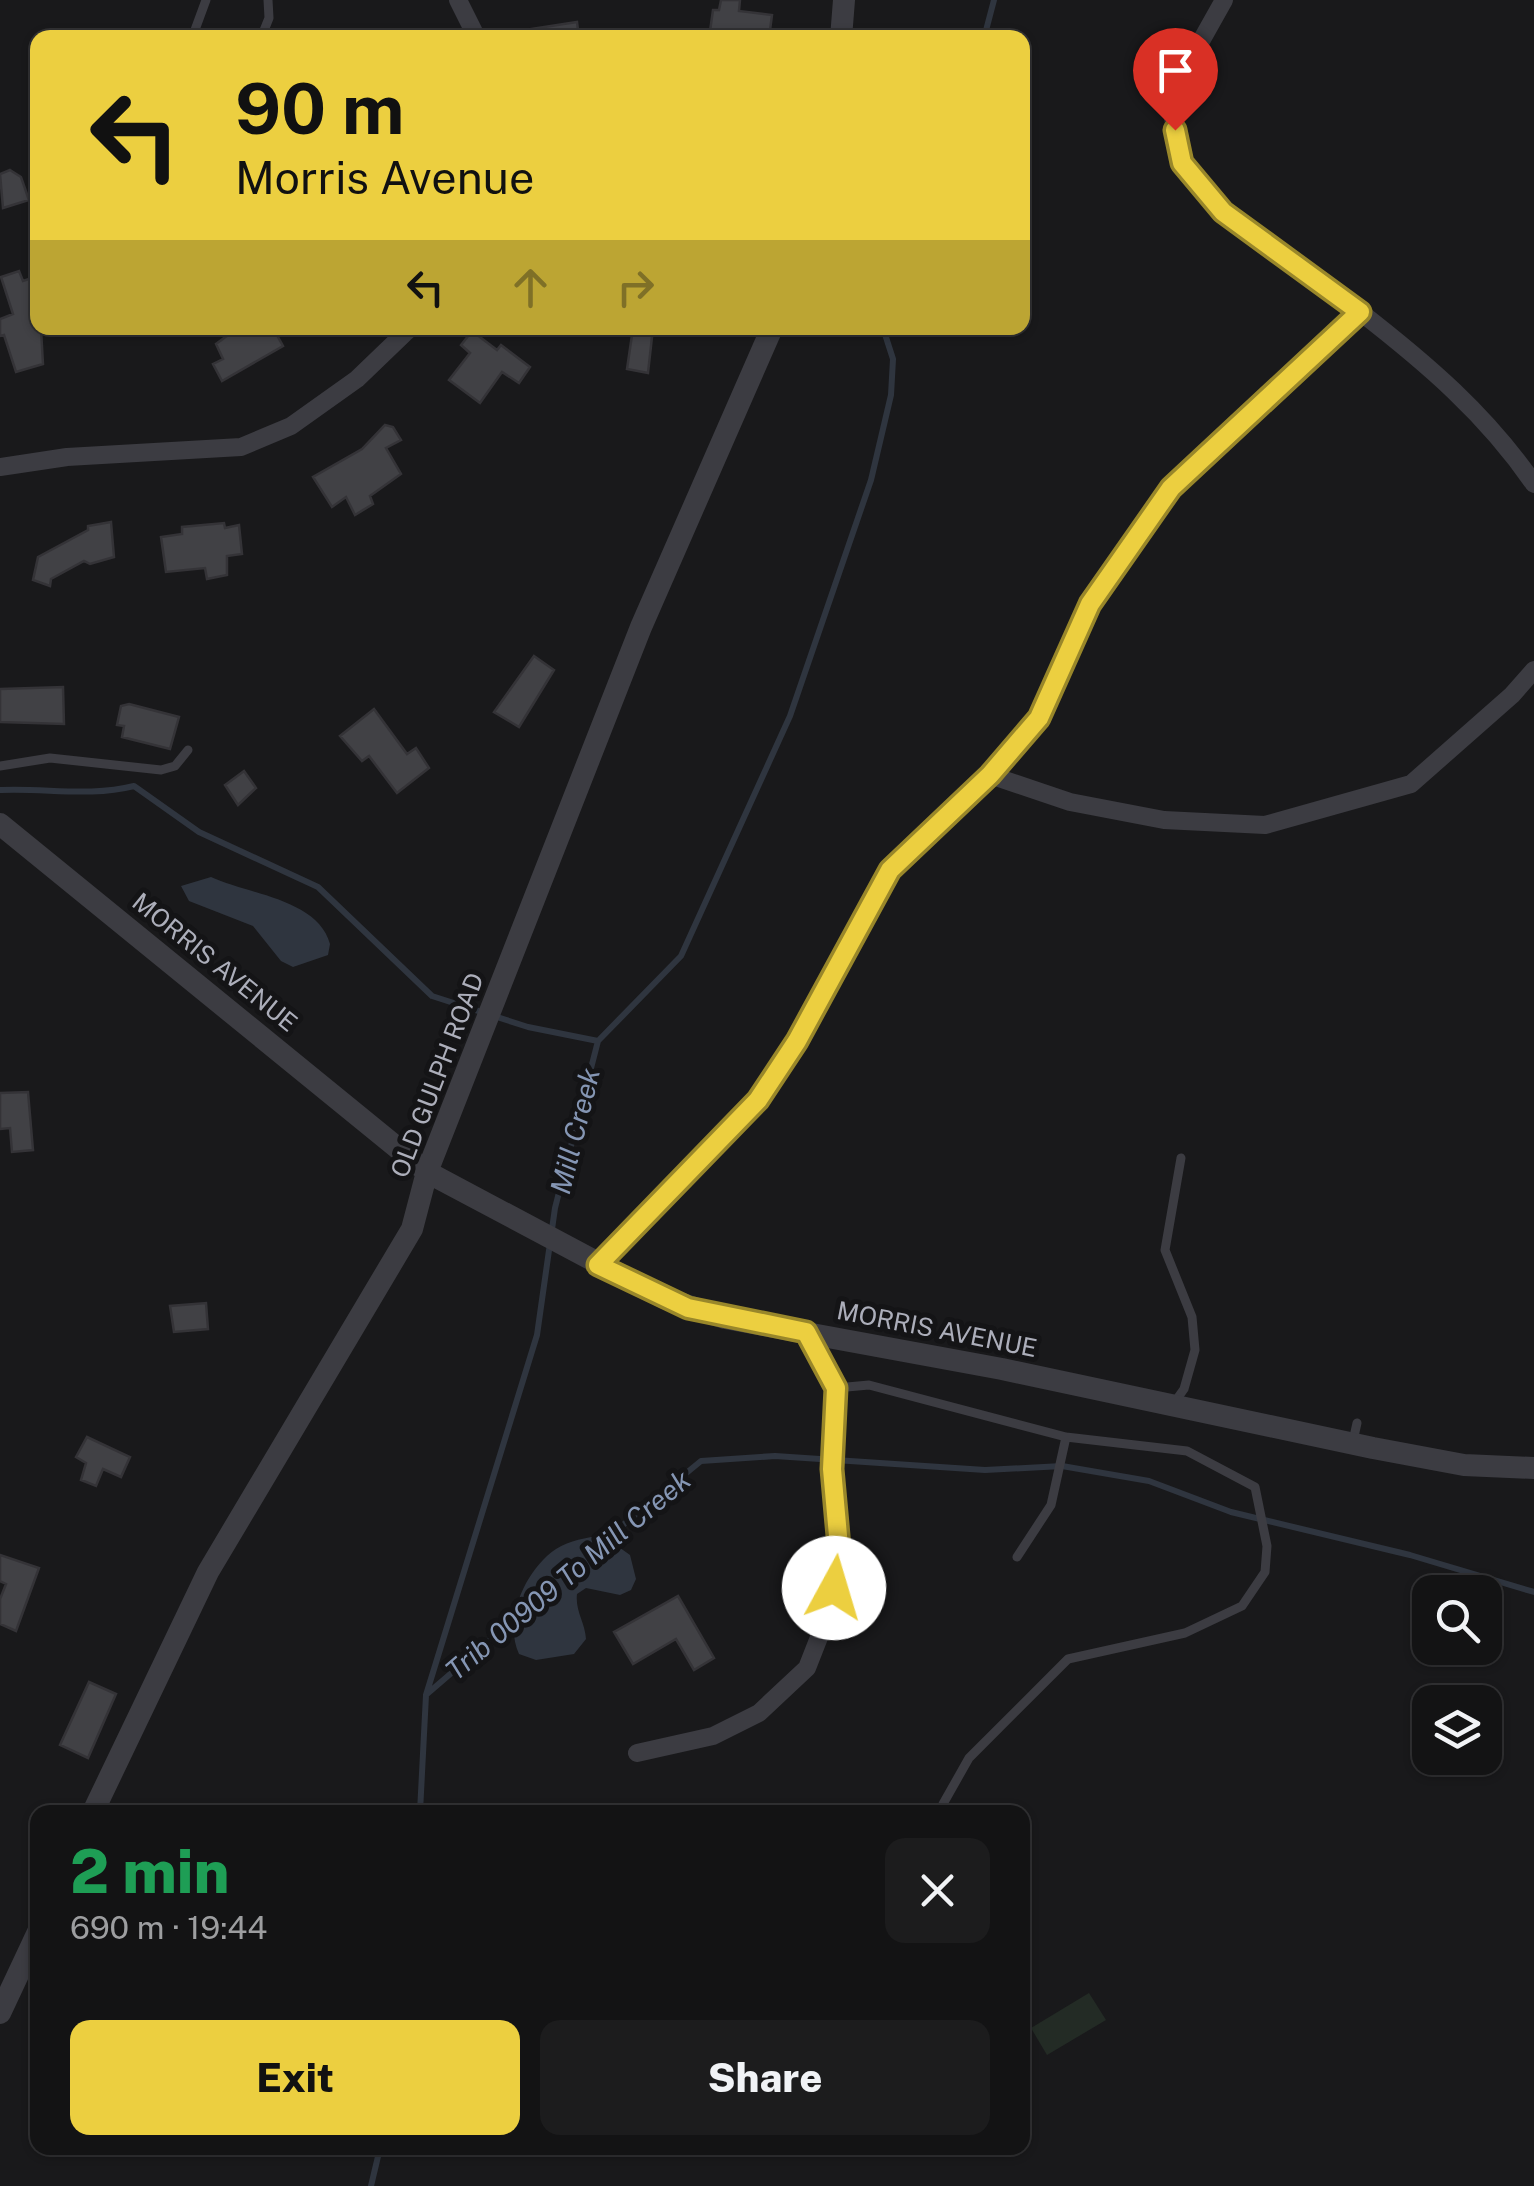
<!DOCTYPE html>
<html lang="en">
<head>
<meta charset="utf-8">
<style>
	:root { --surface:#131314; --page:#1c1c1d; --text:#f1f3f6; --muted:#9d9ea0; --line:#323234; --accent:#eccf40 }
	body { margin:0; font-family:"Public Sans",sans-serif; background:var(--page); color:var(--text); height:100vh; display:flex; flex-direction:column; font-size:38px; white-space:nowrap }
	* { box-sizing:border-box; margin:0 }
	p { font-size:32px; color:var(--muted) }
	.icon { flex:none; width:55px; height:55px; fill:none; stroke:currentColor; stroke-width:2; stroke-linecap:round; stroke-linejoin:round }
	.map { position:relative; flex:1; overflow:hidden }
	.side { position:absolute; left:30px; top:1805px; width:1000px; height:350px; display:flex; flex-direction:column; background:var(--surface); border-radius:20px; box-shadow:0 2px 8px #0004,0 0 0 2px var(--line) }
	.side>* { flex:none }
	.guide { position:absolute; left:30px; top:30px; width:1000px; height:305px; border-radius:20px; box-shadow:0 2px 8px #0004,0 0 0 2px var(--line); background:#eccf40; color:#111; overflow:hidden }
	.buttons { position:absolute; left:1412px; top:1575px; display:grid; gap:20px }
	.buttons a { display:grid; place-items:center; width:90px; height:90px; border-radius:20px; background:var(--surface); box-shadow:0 2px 8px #0004,0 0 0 2px var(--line); font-size:50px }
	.pin { position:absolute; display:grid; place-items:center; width:85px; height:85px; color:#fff; margin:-102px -42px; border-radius:50% 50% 50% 0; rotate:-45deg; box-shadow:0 0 10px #0007 }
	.pin .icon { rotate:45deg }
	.me { position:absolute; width:110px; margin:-55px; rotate:6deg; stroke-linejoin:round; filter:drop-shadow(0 0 8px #0008) }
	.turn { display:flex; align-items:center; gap:35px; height:210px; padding:0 40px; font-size:45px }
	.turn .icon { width:130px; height:130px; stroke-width:2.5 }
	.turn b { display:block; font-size:70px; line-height:85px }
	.lanes { display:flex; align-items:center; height:95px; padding:0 40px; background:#0003; justify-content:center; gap:50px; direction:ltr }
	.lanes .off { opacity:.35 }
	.round { display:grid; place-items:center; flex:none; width:105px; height:105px; border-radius:20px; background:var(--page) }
	.summary { display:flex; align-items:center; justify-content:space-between; height:170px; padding:0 40px }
	h1 { font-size:60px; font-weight:800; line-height:75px; color:#1e9e55 }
	.action { display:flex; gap:20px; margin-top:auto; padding:20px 40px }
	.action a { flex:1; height:115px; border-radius:20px; background:var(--accent); color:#111; font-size:40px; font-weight:800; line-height:115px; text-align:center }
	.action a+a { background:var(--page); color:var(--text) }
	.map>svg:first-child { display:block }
	.green { fill:#232b25 }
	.water { fill:#2f353f }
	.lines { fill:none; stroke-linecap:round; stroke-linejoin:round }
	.stream { stroke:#2f353f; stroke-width:6 }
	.building { fill:#414145; stroke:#343337; stroke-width:2.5 }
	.service { stroke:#3c3c42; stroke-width:9 }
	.minor { stroke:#3c3c42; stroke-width:18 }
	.tertiary { stroke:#3c3c42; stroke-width:22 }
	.route-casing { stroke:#99872a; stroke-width:25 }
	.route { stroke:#eccf40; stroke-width:18 }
	.labels { text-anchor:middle; stroke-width:10; stroke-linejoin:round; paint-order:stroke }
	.street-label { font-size:25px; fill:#acaeba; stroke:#141416 }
	.water-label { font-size:28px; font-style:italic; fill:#8596b4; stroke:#141416 }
</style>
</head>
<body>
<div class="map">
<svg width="1534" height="2186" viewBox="0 0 1534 2186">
	<rect width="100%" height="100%" fill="#19191b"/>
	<path class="green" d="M1089 1993 1106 2020 1047 2055 1031 2028Z"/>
	<path class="water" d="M211 877C247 894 318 899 330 944L328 955 293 967 281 961 253 926 189 901 181 886Z
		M602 1535 630 1555 636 1579 631 1590 620 1595 586 1588 577 1594C575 1611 585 1622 586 1639L574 1654 536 1660 519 1654C503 1619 526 1569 556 1549 570 1540 586 1538 602 1535Z"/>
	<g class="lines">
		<path class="stream" d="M984 38 994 0
			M1 790C47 788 90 797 134 786L199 832 318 887 432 996 528 1027 598 1041
			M601 1543 701 1461 775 1456 985 1470 1062 1466 1149 1481 1231 1512 1410 1555 1534 1592
			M427 1694 520 1614
			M420 1812 426 1695 537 1335 555 1208 598 1041 681 956 790 716 871 480 891 395 893 359 883 328
			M371 2186 380 2148"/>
	</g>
	<path class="building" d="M721 0H740L739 11 772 15 769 38H709L713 10H719Z
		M577 22 579 38H532L531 29Z
		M10 170 21 177 29 200 3 208 0 174Z
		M19 271 23 281 38 276 43 364 16 372 4 335 0 336V319L13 314 1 277Z
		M225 328H273L283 346 222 381 213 364 223 359 216 344 228 335Z
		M633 328H653L648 373 627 369Z
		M472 331 497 350 501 345 530 367 519 383 502 372 480 403 449 380 470 353 461 345Z
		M385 425 393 427 401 440 386 448 401 474 370 496 373 504 355 515 346 497 332 507 313 477 362 449Z
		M111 522 114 557 90 564 84 561 51 579 50 586 33 580 38 557 88 530V526Z
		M224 523 225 528 239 525 242 554 227 556V575L207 579 205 568 166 572 161 537 182 534V527Z
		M534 656 554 670 519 727 494 712Z
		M63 687 64 724 0 722V689Z
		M129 704 179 717 170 749 122 737 124 726 117 725 121 706Z
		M374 709 407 754 416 748 429 768 397 793 369 756 362 761 340 736Z
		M244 771 256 788 238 805 225 785Z
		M28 1092 33 1150 12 1152 10 1128 0 1129V1093Z
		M206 1303 208 1329 174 1332 170 1306Z
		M87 1437 130 1457 121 1477 103 1469 96 1486 81 1480 86 1463 76 1457Z
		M0 1555 39 1568 16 1631 0 1624V1599L6 1584 0 1581Z
		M678 1596 714 1658 694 1670 676 1639 633 1664 614 1632Z
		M89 1682 116 1694 88 1758 60 1745Z"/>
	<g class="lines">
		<path class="service" d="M192 38 206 0
			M261 38 269 18 268 0
			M0 766 50 758 161 770 175 766 188 750
			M836 1388 869 1385 1066 1437 1187 1451 1255 1487 1267 1546 1265 1572 1242 1606 1185 1633 1068 1659 969 1758 943 1804
			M1174 1403 1184 1389 1195 1350 1192 1317 1165 1250 1181 1158
			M1353 1441 1357 1423
			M1017 1557 1051 1505 1066 1437"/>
		<path class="minor" d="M458 0 477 38
			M1359 311C1426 363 1486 414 1534 484
			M0 467 67 457 241 447 291 426 357 379 410 328
			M990 775 1070 802 1164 820 1265 825 1411 784 1512 695 1534 670
			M598 1265 758 1100 797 1041 890 869 990 775 1039 718 1090 605 1171 488 1359 311 1223 212 1182 163 1169 98 1224 0
			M637 1753 713 1736 759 1713 807 1668 827 1617 841 1558 831 1469 836 1388 807 1332"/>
		<path class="tertiary" d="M841 38 844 0
			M0 824 427 1172 664 1298 725 1318 1002 1369 1373 1448 1464 1465 1534 1468
			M93 1812 208 1572 412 1229 427 1172 641 627 772 328
			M0 2013 38 1932"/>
	</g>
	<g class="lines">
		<g class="route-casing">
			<path id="route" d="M834 1588 840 1558 832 1469 836 1388 806 1332 688 1308 598 1265 758 1100 797 1041 890 870 990 775 1039 718 1090 604 1171 488 1360 312 1223 212 1182 163 1175 130"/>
		</g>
		<use href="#route" class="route"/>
	</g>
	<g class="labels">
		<g class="street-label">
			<text transform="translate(215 962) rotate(39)" y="9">MORRIS AVENUE</text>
			<text transform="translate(437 1075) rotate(-69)" y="9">OLD GULPH ROAD</text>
			<text transform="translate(937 1329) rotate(11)" y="9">MORRIS AVENUE</text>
		</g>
		<g class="water-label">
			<text transform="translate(575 1131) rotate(-76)" y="10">Mill Creek</text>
			<text transform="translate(568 1575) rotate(-40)" y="10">Trib 00909 To Mill Creek</text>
		</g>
	</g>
</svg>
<div class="buttons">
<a><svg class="icon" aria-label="search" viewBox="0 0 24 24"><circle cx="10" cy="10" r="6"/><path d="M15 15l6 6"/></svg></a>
<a><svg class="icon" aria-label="layers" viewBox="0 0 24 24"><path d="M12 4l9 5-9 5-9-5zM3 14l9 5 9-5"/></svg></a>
</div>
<div class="pin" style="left:1175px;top:130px;background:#d93025"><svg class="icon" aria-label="arrive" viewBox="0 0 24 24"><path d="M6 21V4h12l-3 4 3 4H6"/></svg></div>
<svg class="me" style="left:834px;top:1588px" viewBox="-20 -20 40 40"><circle r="19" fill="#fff"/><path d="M0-13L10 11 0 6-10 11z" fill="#eccf40"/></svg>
<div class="guide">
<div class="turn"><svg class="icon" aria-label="left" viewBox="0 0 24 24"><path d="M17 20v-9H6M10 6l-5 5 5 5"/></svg><div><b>90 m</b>Morris Avenue</div></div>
<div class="lanes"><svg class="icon" aria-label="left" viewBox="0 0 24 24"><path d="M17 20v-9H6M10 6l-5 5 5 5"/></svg><svg class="icon off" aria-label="ahead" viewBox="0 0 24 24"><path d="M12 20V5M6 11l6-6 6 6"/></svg><svg class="icon off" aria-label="right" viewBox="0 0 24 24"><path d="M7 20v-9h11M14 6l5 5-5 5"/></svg></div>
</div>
<section class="side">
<div class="summary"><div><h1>2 min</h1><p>690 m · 19:44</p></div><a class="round"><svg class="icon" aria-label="close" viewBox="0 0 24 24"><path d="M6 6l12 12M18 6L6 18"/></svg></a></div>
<div class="action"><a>Exit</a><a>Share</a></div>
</section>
</div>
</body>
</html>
